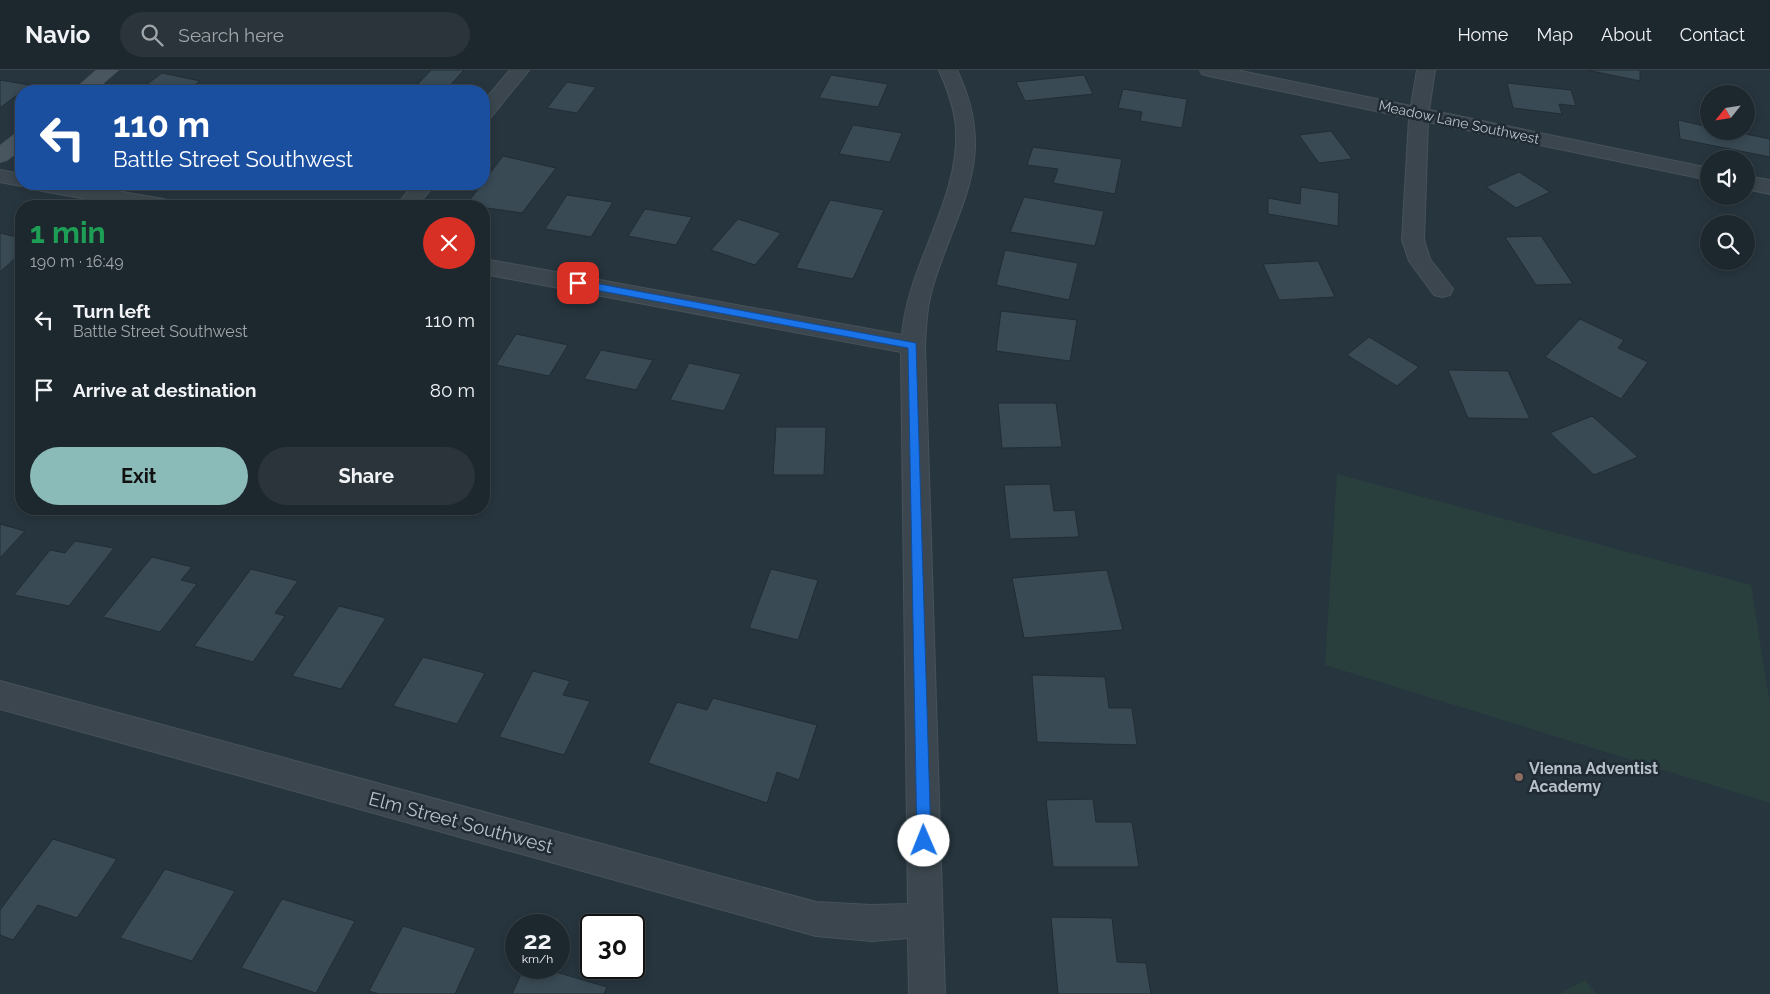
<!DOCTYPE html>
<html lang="en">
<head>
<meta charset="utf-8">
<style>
	:root { --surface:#1d282e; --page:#2a343a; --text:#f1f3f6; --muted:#a0a6aa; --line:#3b444a; --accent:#8bbbb9 }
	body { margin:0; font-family:Raleway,sans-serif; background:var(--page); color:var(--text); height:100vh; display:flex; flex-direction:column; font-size:19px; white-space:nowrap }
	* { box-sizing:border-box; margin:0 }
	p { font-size:16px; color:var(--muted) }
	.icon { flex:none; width:28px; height:28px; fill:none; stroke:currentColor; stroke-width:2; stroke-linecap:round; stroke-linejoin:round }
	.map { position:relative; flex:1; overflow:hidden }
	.details { position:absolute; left:15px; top:130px; width:475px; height:315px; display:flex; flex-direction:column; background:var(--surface); border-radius:20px; box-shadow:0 2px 8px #0003,0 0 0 1px var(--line) }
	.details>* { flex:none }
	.top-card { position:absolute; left:15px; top:15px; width:475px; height:105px; border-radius:20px; box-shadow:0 2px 8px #0003,0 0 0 1px var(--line); background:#1a4fa0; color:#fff; overflow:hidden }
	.needle { width:32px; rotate:240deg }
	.controls { position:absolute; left:1700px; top:15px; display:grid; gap:10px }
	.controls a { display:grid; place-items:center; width:55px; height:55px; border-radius:50%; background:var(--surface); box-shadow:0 2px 8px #0003,0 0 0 1px var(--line); font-size:25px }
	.speed { position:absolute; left:505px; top:844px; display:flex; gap:10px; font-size:25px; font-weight:700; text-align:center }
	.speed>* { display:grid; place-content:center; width:65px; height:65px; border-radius:50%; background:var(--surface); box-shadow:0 2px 8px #0003,0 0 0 1px var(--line); line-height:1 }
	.speed small { font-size:12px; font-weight:400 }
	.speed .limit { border:2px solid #111; border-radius:8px; background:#fff; color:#111 }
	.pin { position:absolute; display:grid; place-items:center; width:42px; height:42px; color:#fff; margin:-21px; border-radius:10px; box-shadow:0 2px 8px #0006 }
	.me { position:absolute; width:55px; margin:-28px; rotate:359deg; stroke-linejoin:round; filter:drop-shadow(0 0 4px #0008) }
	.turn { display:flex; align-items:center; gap:18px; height:105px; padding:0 15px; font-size:22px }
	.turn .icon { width:65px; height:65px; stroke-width:2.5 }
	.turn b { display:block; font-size:35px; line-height:42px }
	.round { display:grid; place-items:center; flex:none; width:52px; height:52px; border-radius:26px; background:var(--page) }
	.overview { display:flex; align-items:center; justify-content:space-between; height:85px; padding:0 15px }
	h1 { font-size:30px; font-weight:700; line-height:38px; color:#1e9e55 }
	.primary-button { display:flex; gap:10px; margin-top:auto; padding:10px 15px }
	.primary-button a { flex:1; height:58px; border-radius:30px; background:var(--accent); color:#111; font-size:20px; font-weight:700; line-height:58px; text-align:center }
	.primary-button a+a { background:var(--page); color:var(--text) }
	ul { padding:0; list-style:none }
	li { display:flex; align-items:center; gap:15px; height:70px; padding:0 15px }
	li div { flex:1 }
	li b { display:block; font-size:19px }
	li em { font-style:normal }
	header { display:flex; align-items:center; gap:30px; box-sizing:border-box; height:70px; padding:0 25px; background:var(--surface); border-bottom:1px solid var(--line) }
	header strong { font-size:24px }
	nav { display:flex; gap:28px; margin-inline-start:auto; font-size:18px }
	.search { width:350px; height:45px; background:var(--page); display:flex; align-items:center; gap:12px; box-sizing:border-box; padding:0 18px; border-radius:28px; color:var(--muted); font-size:19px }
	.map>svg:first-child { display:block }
	.green { fill:#293f3d }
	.building { fill:#394a54; stroke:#222d35 }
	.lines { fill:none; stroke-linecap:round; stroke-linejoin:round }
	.street-casing { stroke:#47525a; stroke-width:2 }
	.secondary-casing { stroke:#47525a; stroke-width:2 }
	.street { fill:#3b464e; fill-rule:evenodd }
	.secondary { fill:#495660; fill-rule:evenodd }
	.route { fill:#1a73e8; stroke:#114b97 }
	.education-dot { fill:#8d6e63; stroke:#202b33; stroke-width:2 }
	.labels { text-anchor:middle; stroke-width:5; stroke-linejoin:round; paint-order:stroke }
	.far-street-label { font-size:14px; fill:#b7c1c9; stroke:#202b33 }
	.poi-label { font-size:16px; font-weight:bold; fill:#b7c1c9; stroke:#202b33; text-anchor:start }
	.near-street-label { font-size:19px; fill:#b7c1c9; stroke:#202b33 }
</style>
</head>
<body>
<header>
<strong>Navio</strong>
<div class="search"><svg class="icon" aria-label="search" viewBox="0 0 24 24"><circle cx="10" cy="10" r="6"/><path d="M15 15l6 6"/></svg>Search here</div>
<nav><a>Home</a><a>Map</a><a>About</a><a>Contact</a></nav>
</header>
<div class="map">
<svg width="1770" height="924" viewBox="0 0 1770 924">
	<rect width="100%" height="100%" fill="#27353e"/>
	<path class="green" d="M1337 404 1751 515 1770 635V733L1325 595Z
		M1585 910 1596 924H1559Z"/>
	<path class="building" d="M431 0H464L445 21 416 16Z
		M1587 0H1640V11Z
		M162 3 200 11 186 21H138Z
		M831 5 888 14 878 37 819 28Z
		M1084 5 1093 24 1025 31 1016 12Z
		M0 10 30 15 0 38Z
		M567 12 596 17 577 43 547 38Z
		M1507 13 1571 20 1576 36 1559 34 1562 44 1513 38Z
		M1123 19 1187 29 1182 58 1140 51 1142 42 1118 38Z
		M1678 50 1709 57V61H1731L1770 69V87L1680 69Z
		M853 55 902 63 890 92 839 84Z
		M1331 61 1352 89 1319 93 1299 65Z
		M1033 77 1122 89 1115 124 1053 113 1058 99 1027 95Z
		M503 86 556 98 522 143 466 135Z
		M1519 102 1550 122 1516 138 1486 117Z
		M1301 117 1339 123 1338 156 1268 144V128L1300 134Z
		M567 125 613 132 591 167 545 159Z
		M1024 127 1104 141 1095 176 1010 162Z
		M830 130 884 140 853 209 796 198Z
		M645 139 692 147 676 175 628 166Z
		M738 149 781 163 755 195 711 180Z
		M0 163 21 168V183L0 202Z
		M1541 166 1573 214 1536 215 1505 167Z
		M1005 180 1078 193 1069 230 996 215Z
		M1318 191 1335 227 1279 230 1263 194Z
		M1001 241 1077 250 1070 291 996 281Z
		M1580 249 1624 270 1618 278 1648 292 1621 329 1545 287Z
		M516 264 568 275 549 306 496 295Z
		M1369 267 1419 297 1397 316 1347 285Z
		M601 280 653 290 636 320 584 309Z
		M689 293 741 304 724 341 670 330Z
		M1448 300 1508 301 1530 349 1468 348Z
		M998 333H1056L1062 377 1002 378Z
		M1592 346 1638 387 1594 405 1550 363Z
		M776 357H826L824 405H773Z
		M1050 414 1054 441 1075 440 1079 467 1010 469 1004 415Z
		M0 454 25 461 0 488Z
		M75 471 114 478 69 536 14 525 50 480 65 483Z
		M152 487 192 497 181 510 197 514 160 562 103 547Z
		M251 499 298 511 275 543 285 546 253 592 194 576Z
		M771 499 818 510 798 570 749 558Z
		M1107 500 1123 560 1024 568 1012 508Z
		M339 536 386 548 341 619 292 606Z
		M423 587 485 603 457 654 393 636Z
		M533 601 570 611 563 625 590 631 564 685 499 667Z
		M1032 605 1105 607 1109 638H1132L1137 675 1037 672Z
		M713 628 817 655 799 710 777 702 767 733 648 693 677 632 707 640Z
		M1093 729 1096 752H1132L1139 797H1053L1046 730Z
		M53 769 117 789 77 848 38 835 13 870 0 865V840Z
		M165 799 235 821 192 891 120 868Z
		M282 829 355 851 316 923 241 898Z
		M1051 847 1112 848 1117 892 1146 893 1151 924H1058Z
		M403 856 476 878 455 924H379L369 921Z
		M524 898H542L607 917 604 924H512Z"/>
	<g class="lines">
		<g class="street-casing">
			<path id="street" d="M510 0H529L491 47 484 49V31Z
				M939 0H957C999 89 958 133 933 216 927 235 926 256 925 276L945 924H909L908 868 872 871 816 866 0 639V611L816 832 872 835 908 834 901 282 484 204V189L902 265C908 193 960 130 956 59 955 38 947 18 939 0Z
				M1200 0H1236L1411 36 1417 0H1435L1429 40 1709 98V110L1428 52 1424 170 1430 189 1453 219 1450 225 1442 227 1434 225 1409 191 1402 170 1409 48 1209 6 1202 4Z
				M0 100 21 104V114H29L21 116 0 112Z
				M1746 106 1770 110V124L1746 119Z
				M32 114H77L163 129 171 131 174 136H127L42 121 35 119Z
				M414 114H435L417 136H396Z"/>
		</g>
		<g class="secondary-casing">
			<path id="secondary" d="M97 0H118L94 21H73Z
				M21 63V79L7 90 0 92V76L14 65Z"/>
		</g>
		<use href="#street" class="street"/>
		<use href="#secondary" class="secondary"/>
	</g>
	<path class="route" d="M578 210 916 273 931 771 929 776 924 778 919 776 917 771 908 278 574 216 573 213Z"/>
	<circle class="education-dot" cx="1519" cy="707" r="5"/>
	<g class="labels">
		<g class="far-street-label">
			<text transform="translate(1459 52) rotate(12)" y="5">Meadow Lane Southwest</text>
		</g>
		<g class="poi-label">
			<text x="1529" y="704">Vienna Adventist<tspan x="1529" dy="18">Academy</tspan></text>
		</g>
		<g class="near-street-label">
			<text transform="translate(461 752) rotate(15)" y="7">Elm Street Southwest</text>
		</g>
	</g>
</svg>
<div class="controls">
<a><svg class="needle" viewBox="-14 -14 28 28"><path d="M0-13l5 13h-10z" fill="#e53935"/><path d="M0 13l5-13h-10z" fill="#a0a6aa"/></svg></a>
<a><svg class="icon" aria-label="sound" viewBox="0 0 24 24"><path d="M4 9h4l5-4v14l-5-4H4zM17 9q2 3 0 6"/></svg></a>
<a><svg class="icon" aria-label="search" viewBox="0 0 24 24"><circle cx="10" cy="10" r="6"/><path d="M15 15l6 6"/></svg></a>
</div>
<div class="speed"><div>22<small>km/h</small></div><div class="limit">30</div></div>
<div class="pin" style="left:578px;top:213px;background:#d93025"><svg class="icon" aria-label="arrive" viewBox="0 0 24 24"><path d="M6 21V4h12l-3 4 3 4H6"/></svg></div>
<svg class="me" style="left:924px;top:771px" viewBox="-20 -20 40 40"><circle r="19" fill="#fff"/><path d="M0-13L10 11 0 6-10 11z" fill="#1a73e8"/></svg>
<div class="top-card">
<div class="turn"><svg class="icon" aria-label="left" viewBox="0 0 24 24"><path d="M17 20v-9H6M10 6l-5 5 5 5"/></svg><div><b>110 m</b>Battle Street Southwest</div></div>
</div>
<section class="details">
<div class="overview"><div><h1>1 min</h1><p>190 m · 16:49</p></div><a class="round" style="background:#d93025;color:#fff"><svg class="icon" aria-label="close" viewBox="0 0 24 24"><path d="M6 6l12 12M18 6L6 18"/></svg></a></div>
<ul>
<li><svg class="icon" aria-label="left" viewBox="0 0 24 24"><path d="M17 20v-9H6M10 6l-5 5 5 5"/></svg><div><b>Turn left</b><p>Battle Street Southwest</p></div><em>110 m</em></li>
<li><svg class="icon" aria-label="arrive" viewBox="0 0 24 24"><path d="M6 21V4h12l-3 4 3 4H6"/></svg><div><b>Arrive at destination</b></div><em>80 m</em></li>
</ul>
<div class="primary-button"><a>Exit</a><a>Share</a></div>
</section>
</div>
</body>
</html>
